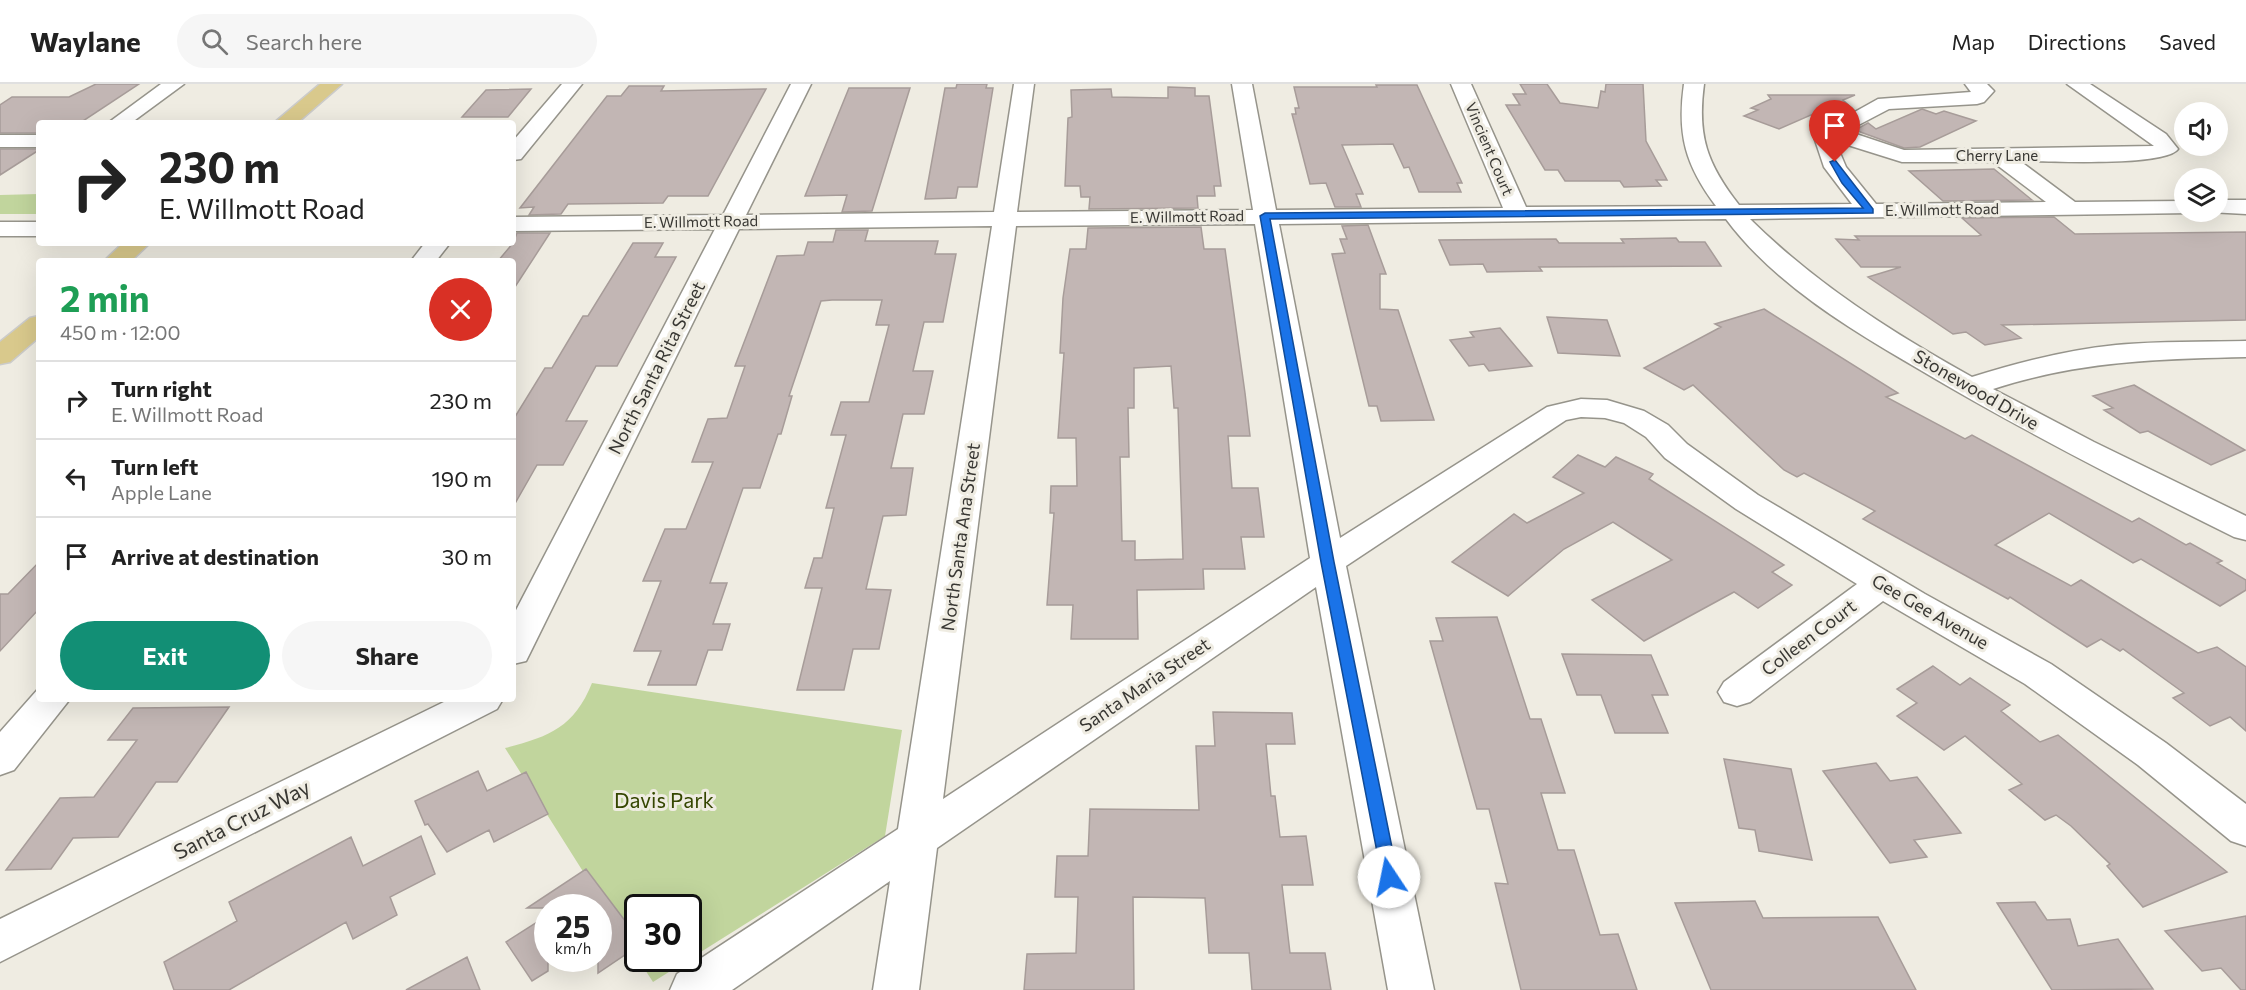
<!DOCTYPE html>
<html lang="en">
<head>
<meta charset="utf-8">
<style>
	:root { --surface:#fff; --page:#f6f6f6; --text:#222; --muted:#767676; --line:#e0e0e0; --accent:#128f75 }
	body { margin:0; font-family:Commissioner,sans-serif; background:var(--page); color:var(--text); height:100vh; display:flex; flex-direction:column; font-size:22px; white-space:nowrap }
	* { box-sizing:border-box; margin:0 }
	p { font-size:20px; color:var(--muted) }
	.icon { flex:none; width:33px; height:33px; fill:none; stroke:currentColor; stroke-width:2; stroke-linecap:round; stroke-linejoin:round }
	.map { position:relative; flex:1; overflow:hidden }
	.drawer { position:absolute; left:36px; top:174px; width:480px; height:444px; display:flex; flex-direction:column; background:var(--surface); border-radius:6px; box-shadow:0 6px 24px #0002 }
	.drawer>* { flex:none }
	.top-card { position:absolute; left:36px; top:36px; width:480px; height:126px; border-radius:6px; box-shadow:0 6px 24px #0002; background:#fff; color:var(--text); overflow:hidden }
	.tools { position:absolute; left:2174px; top:18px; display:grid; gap:12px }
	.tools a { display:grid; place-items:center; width:54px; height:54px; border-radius:50%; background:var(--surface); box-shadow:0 6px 24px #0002; font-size:30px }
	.speed { position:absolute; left:534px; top:810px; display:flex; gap:12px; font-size:30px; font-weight:700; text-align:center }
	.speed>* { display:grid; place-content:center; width:78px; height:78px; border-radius:50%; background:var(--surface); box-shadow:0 6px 24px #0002; line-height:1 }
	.speed small { font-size:15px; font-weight:400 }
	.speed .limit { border:3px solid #111; border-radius:9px; background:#fff; color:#111 }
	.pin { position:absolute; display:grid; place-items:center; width:51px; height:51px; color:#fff; margin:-62px -26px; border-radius:50% 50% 50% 0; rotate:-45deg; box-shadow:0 0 6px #0007 }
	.pin .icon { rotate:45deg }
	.me { position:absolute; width:66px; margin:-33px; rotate:349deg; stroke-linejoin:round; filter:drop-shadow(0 0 4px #0008) }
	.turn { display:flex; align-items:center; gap:21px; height:126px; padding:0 24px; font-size:27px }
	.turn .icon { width:78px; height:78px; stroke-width:2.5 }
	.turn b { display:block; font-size:42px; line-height:51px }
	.round { display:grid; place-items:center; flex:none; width:63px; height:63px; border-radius:32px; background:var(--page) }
	.summary { display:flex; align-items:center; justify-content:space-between; height:102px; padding:0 24px }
	h1 { font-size:36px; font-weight:700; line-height:45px; color:#1e9e55 }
	.cta { display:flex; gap:12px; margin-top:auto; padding:12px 24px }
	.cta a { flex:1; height:69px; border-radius:36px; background:var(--accent); color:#fff; font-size:24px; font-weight:700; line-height:69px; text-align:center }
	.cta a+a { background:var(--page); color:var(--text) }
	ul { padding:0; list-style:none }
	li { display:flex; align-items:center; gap:18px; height:78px; padding:0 24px; border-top:2px solid var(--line) }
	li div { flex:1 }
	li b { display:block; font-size:22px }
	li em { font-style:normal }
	header { display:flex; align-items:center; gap:36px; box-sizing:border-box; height:84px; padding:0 30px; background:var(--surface); border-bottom:2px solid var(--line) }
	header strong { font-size:28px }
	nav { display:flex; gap:33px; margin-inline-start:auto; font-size:21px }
	.search { width:420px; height:54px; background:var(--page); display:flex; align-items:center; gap:15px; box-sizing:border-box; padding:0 21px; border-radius:33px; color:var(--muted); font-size:22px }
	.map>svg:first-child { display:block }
	.green { fill:#c1d59d }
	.building { fill:#c2b6b4; stroke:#a79c99; stroke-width:1.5; fill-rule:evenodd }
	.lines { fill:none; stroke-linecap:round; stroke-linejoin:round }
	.minor-casing { stroke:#96948b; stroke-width:3 }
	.major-casing { stroke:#cbcbca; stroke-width:3 }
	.minor { fill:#fff; fill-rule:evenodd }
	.major { fill:#d9c98c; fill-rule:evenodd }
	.route { fill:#1a73e8; stroke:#114b97; stroke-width:1.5 }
	.labels { text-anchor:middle; stroke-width:6; stroke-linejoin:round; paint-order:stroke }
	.far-street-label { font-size:15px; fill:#383733; stroke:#efece2 }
	.street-label { font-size:18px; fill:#383733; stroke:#efece2 }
	.near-park-label { font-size:21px; fill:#354601; stroke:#efece2 }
	.near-street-label { font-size:21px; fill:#383733; stroke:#efece2 }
</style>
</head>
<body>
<header>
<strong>Waylane</strong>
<div class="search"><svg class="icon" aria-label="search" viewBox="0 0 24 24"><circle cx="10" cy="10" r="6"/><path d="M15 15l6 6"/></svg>Search here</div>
<nav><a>Map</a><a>Directions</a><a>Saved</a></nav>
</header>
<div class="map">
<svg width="2246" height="906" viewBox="0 0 2246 906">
	<rect width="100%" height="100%" fill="#efece2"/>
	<path class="green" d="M39 110V130H0V111Z
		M592 599 902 646 885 752 653 898 638 875 688 874V824H638L637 873 505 664C548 653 574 644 592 599Z"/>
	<path class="building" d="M96 0H139L80 39H39V49H0V21L12 13H69Z
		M957 0H987L986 4H993L977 103H958L956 114 925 115 945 4H956Z
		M1520 0H1547L1560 19 1598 24 1601 7 1605 8 1606 0H1643L1646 57 1667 96H1656L1661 102 1624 103 1620 97H1565L1558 86H1545L1506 21H1520L1513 10H1526Z
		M1376 1H1417L1462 99H1457L1461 108H1419L1409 83 1404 84 1393 60 1342 61 1363 110H1356L1361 123H1335L1326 99 1310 100 1292 30H1296L1295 24H1299L1294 3H1377Z
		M629 2H664L661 7 766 5 708 112H668L663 119 568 120 561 130 529 131 534 123 520 124 607 12H621Z
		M1168 3 1195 4V12H1209L1221 102H1214L1215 112H1197L1198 124 1089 125 1090 113H1081L1080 102H1065L1068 34 1072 33 1071 6 1111 5 1112 13 1168 14Z
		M849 4H910L872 127 842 128 847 111 805 112Z
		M531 5 508 33H462L486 6Z
		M1768 11H1855L1843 16 1854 26 1833 38 1813 30 1779 45 1744 32 1758 26 1751 24 1771 15Z
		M1922 25 1936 30 1944 27 1976 37 1920 63 1904 64 1855 46 1868 39 1876 45Z
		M0 65H39V66L0 91Z
		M1994 85 2032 116 1943 117 1909 87Z
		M2054 133 2075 150 2246 148V236L2002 241 2021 254 1985 261 1966 248 1953 250 1868 193 1901 183H1861L1836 155 1859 156 1855 152H1978L1981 151 1962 134Z
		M1368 141 1386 190H1380V225L1398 226 1434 336 1381 337 1377 322H1369L1332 170 1345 169 1340 155H1347L1342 142Z
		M1201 143 1204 165H1225L1245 309 1250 352H1228L1232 404H1258L1264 453H1241L1245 485H1203L1204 505 1137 506 1138 555H1071L1073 521H1047L1054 429H1050L1051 402H1077L1076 354H1058L1064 269H1060L1063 214 1070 165H1086L1088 144ZM1171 282 1174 324H1178L1183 475 1135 476V457H1122L1120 373H1129L1128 324H1134V284Z
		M836 146H868L865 157H938L935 170H956L943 238H924L913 287H933L924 330H903L891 384H913L906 431 883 432 866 505 891 506 879 565H853L844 606H797L822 504H805L814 474H822L834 424H826L846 351H831L841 318H869L889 241H876L882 216H832L821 217 789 312H792L781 350H778L760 404H743L710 499H727L713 540H730L722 566H708L696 601H648L661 567H634L661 497H643L665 445H686L713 378H692L708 335 727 334 745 282H735L777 172 804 171 808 158H833Z
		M517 149H550L513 206V177H498L513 159Z
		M1676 154 1679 158H1705L1721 182 1539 183 1542 187 1487 188 1483 180 1450 181 1439 156 1556 155 1559 159H1624L1621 155Z
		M633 159H663L655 173H676L617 282H596L566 337H587L563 381H537L513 423V336L545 284H552L583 232H588Z
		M1764 225 1898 309 1886 313 1965 355 1972 351 2132 438 2139 434 2186 461 2190 459 2222 477 2217 479 2246 496V506L2220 522 2141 475 2133 479 2049 429 1995 461 2071 502 2081 496 2198 569 2217 563 2246 583V647L2230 633 2210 642 2173 614 2184 609 2123 565 2120 567 2101 555 2087 563 2010 513 2008 515 1863 435 1875 427 1804 389 1797 393 1784 386 1693 301 1684 306 1644 284 1721 243 1715 240Z
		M1547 233 1607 236 1620 272 1558 269Z
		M1500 244 1532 282 1489 287 1484 280 1469 282 1450 256 1474 253 1470 248Z
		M2134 301 2245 366 2211 381 2148 347 2140 349 2104 326 2113 324 2093 312Z
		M1578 371 1605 383 1616 373 1653 390 1649 395 1784 481 1772 488 1792 501 1758 524 1734 508 1644 557 1592 516 1672 476 1613 438 1564 465 1508 512 1452 478 1514 430 1527 439 1584 409 1553 393Z
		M39 478V525L0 567V510H8Z
		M1497 533 1530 635H1541L1565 709H1541L1558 766H1574L1600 851 1618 850 1637 906H1521L1495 799 1508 800 1489 725H1477L1430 557H1443L1436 534Z
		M1562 570 1651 571 1668 611H1652L1668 649H1615L1601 611H1577Z
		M1933 582 1960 601 1970 594 2010 621 2001 627 2040 658 2058 651 2227 788 2143 823 2107 782 2110 780 2071 742 2056 731 2045 736 2009 706 2022 700 1965 652 1944 666 1897 632 1917 619 1897 605Z
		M229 623 177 698H156L118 753 73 754 51 785 6 786 60 714 94 713 137 656H108L133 624Z
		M1213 628 1292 629 1295 660H1266L1271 712H1275L1280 753 1306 752 1313 801H1282L1290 869H1325L1331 906H1252L1249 869H1209L1205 814 1133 813 1134 906H1024L1027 870 1076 869 1078 813H1055L1057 772H1088L1090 725 1199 726 1196 662H1215Z
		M1724 675 1791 685 1812 776 1759 767 1755 746 1739 744Z
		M1876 679 1890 697 1917 693 1961 749 1914 756 1927 773 1890 779 1823 687Z
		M478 687 487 707 526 688 548 730 494 758 489 746 447 768 428 740 425 741 415 717Z
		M421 752 435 790 390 813 397 831 353 855 346 838 229 906H174L164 878 237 837 229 818 351 753 363 782Z
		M586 785 638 854V862L598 889V824H527Z
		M1755 817 1763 834 1878 833 1916 906H1711L1675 819Z
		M2035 818 2047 836 2070 835 2078 862 2118 855 2153 905 2052 906 1997 819Z
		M548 831V887L532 897 506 858Z
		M2246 832V906H2241L2221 884 2202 887 2165 847Z
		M467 873 480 906H406Z"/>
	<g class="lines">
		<g class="minor-casing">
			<path id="minor" d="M161 0H184L131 39H108Z
				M562 0H582L521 75 513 76V57Z
				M791 0H811L746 131 994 128 1014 0H1034L1017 128 1253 126 1232 0H1252L1276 126 1503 124 1451 0H1471L1526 123 1716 122C1685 81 1677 50 1684 0H1704C1697 52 1707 80 1739 121L1852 120 1824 83 1814 53 1817 49 1878 15 1971 8 1965 0H1987L1994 7 1984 18 1977 20 1889 25 1847 47 1904 66 2154 62 2067 0H2090L2166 50 2178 65C2165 83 2046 77 2020 77L2075 118 2184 117V128L2192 129 1750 135C1816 200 1891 248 1972 293 2019 278 2067 266 2116 261 2159 257 2203 258 2246 257V273C2157 275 2079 277 1993 305L2094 358 2246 432V456L2234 453C2129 401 2023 347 1922 287 1853 247 1775 201 1726 135L1279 140 1340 454 1547 323 1581 315 1607 316 1644 327 1668 341 1687 360 1758 411 1925 510 2051 580 2166 659 2246 720V762L2231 757 2138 681 2025 600 1883 517 1750 618 1737 622 1724 618 1718 608 1724 598 1857 500 1736 425 1665 374 1646 353 1624 339 1605 334 1581 333 1566 336 1346 482 1434 906H1388L1316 503 937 764 919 906H873L890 797 732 906H670L677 890 898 745 992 142 739 145 531 567 526 577 513 580V532L715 145 513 147V133L723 131ZM1835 57 1902 78H1993L2046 118 1876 120 1846 83ZM1255 140 1310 474 943 715 1016 142Z
				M0 51H39V63H0Z
				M2217 116H2246V130L2209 128H2217Z
				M0 138H39V152H0Z
				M425 159H450L436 177H411Z
				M39 604V615H70L14 686 0 691V648Z
				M450 615H503L497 625 0 878V835Z"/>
		</g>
		<g class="major-casing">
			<path id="major" d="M320 0H342L297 39H274Z
				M123 159H150L131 177H104Z
				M39 232V253L10 278 0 280V258L30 234Z"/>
		</g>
		<use href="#minor" class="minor"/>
		<use href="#major" class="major"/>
	</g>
	<path class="route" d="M1835 76 1873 125V129L1270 135 1334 478 1398 793 1395 799 1389 801 1383 799 1321 478 1260 132 1265 129 1863 124 1842 99 1830 78Z"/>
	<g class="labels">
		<g class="far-street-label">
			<text transform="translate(1489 65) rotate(67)" y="5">Vincient Court</text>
			<text x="1997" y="77">Cherry Lane</text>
			<text transform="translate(1942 126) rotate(-1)" y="5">E. Willmott Road</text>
			<text transform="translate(1187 133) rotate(-1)" y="5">E. Willmott Road</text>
			<text transform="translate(701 138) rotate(-1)" y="5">E. Willmott Road</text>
		</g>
		<g class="street-label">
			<text transform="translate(657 284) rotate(-63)" y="6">North Santa Rita Street</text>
			<text transform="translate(1976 306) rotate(30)" y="6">Stonewood Drive</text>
			<text transform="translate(961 453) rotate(-82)" y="6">North Santa Ana Street</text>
			<text transform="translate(1930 528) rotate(30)" y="6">Gee Gee Avenue</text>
			<text transform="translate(1809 554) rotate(-37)" y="6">Colleen Court</text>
			<text transform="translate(1145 601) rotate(-34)" y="6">Santa Maria Street</text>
		</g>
		<g class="near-park-label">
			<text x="664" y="724">Davis Park</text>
		</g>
		<g class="near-street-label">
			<text transform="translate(242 736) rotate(-27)" y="7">Santa Cruz Way</text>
		</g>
	</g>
</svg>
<div class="tools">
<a><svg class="icon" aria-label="sound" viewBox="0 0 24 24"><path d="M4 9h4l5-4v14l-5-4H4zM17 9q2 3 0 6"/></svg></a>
<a><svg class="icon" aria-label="layers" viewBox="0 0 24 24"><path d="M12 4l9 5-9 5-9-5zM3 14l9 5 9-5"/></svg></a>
</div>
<div class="speed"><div>25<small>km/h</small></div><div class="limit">30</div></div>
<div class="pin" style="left:1835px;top:78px;background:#d93025"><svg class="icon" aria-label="arrive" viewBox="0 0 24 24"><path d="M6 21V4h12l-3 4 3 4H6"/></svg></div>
<svg class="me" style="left:1389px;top:793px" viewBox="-20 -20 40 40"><circle r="19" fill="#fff"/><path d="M0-13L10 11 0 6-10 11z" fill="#1a73e8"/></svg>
<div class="top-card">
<div class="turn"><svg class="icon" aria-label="right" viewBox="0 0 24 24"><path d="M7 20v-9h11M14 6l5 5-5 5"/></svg><div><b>230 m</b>E. Willmott Road</div></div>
</div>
<section class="drawer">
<div class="summary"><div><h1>2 min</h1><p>450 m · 12:00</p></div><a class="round" style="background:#d93025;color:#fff"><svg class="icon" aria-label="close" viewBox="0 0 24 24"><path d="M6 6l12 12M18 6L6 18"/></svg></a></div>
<ul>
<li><svg class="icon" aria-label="right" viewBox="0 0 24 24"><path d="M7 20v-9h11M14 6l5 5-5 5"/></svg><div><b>Turn right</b><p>E. Willmott Road</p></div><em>230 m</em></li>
<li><svg class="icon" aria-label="left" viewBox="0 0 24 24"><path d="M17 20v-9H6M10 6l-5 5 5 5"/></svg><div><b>Turn left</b><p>Apple Lane</p></div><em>190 m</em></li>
<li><svg class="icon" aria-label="arrive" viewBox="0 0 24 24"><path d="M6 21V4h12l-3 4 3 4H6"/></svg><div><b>Arrive at destination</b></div><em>30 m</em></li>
</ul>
<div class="cta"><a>Exit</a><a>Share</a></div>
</section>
</div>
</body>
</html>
